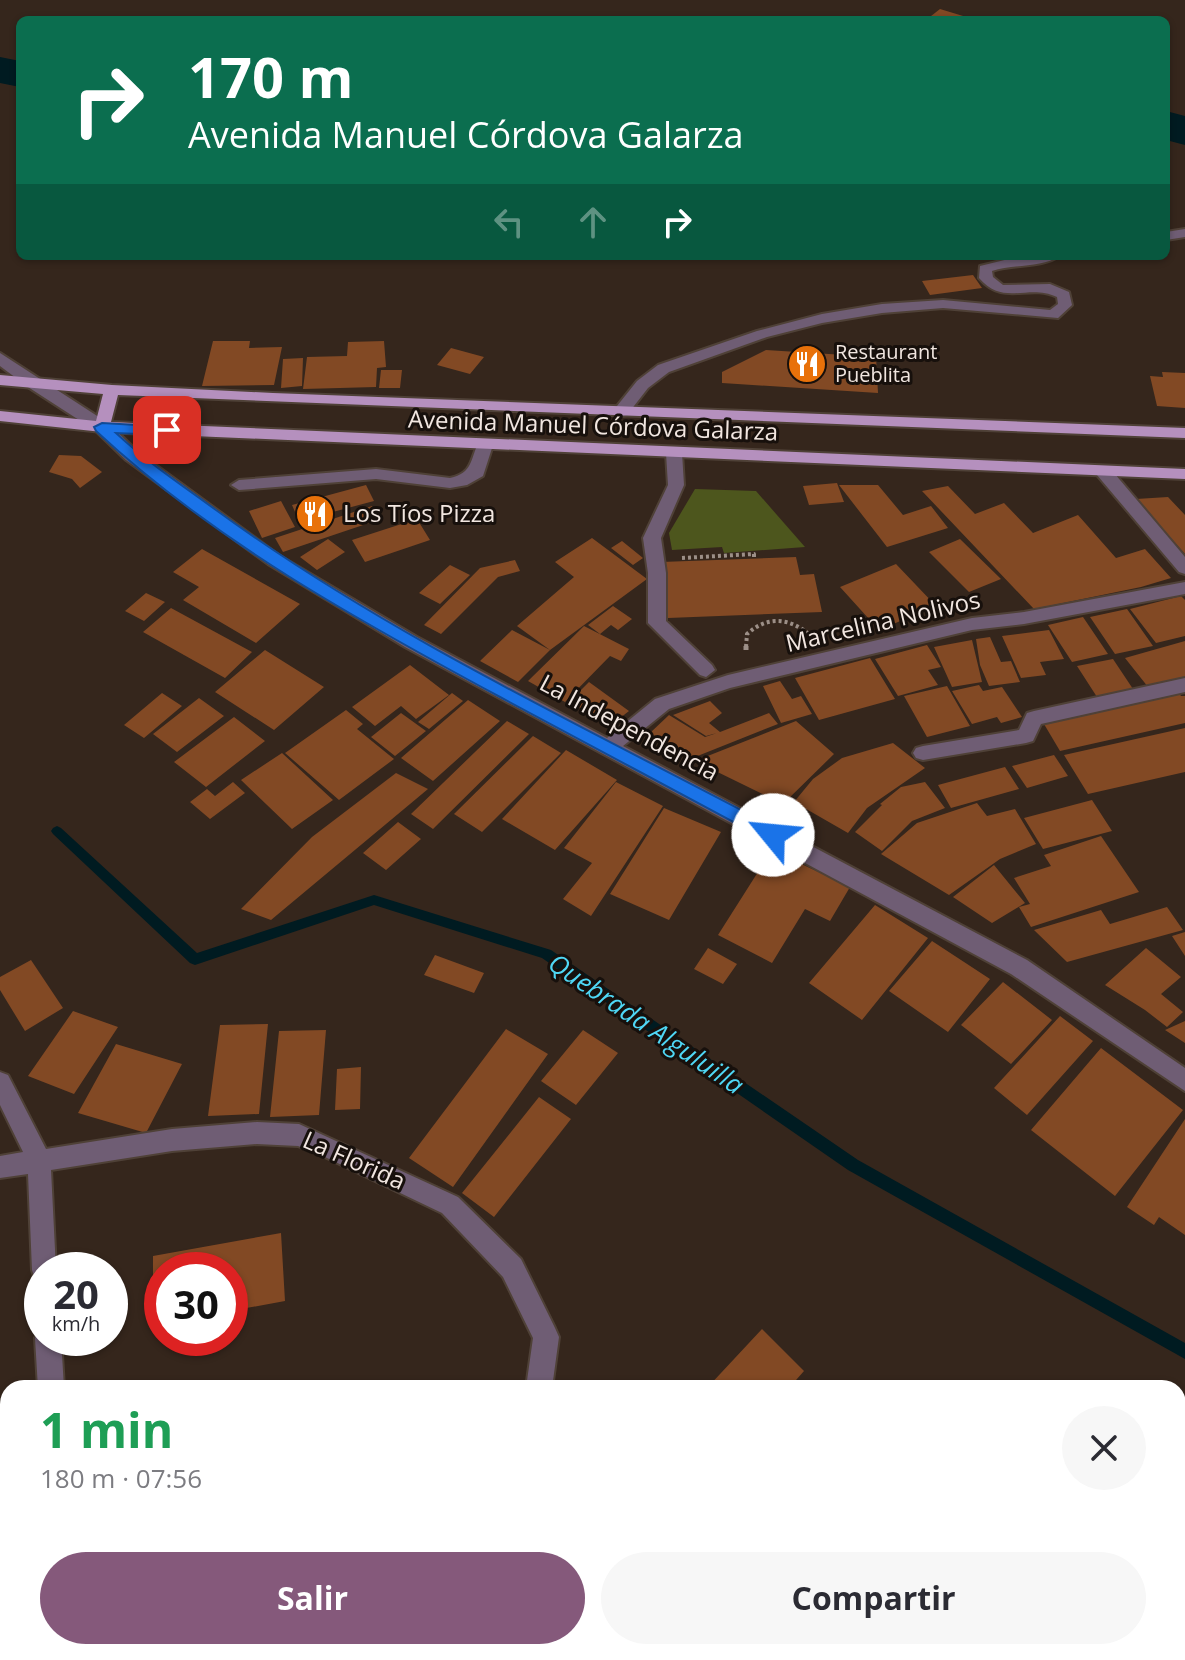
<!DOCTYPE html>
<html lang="es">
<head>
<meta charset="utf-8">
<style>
	:root { --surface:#fff; --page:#f7f7f7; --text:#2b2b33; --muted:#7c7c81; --accent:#85597b }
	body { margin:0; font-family:"Open Sans",sans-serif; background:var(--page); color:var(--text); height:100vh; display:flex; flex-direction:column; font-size:30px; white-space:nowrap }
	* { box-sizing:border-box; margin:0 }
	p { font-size:26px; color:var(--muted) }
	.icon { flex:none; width:44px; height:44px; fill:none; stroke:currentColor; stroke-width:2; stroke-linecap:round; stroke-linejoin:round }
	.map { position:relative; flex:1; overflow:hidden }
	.drawer { position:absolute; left:0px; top:1380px; width:1186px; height:280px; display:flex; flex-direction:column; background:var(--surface); border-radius:24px 24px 0 0; box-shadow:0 2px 6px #0004 }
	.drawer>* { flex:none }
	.guide { position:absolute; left:16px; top:16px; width:1154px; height:244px; border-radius:12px; box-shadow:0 2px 6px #0004; background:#0b6e4f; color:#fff; overflow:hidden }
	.speed { position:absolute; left:24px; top:1252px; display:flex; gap:16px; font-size:40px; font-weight:700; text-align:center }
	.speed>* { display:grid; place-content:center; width:104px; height:104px; border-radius:50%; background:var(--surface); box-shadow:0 2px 6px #0004; line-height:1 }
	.speed small { font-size:20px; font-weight:400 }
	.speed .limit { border:12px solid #d22; background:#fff; color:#111 }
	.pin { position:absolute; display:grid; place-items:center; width:68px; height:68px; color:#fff; margin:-34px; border-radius:16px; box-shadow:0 4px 12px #0006 }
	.me { position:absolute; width:88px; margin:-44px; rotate:298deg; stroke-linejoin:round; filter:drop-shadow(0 0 6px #0008) }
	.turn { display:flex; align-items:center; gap:28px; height:168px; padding:0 40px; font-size:36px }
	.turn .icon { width:104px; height:104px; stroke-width:2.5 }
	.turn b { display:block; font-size:56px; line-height:68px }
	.lanes { display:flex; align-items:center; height:76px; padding:0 40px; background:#0003; justify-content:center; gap:40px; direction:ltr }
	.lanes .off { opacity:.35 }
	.round { display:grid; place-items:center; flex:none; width:84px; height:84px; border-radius:42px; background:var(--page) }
	.summary { display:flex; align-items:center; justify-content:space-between; height:136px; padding:0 40px }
	h1 { font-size:48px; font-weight:700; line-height:60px; color:#1e9e55 }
	.cta { display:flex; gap:16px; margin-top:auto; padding:16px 40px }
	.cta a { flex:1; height:92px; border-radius:48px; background:var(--accent); color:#fff; font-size:32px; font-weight:700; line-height:92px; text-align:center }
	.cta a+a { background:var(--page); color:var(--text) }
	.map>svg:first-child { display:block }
	.green { fill:#4d561d }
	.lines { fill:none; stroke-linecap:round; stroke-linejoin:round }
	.stream { fill:#001b21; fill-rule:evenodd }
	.river { fill:#001b21; fill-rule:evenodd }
	.building { fill:#824924 }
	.service-casing { stroke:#4f4137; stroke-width:4 }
	.minor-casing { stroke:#4f4137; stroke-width:4 }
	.primary-casing { stroke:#4f4137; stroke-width:4 }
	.path-far1 { stroke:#9c8f87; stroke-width:4; stroke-dasharray:3 3; stroke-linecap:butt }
	.path { stroke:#9c8f87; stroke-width:5; stroke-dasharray:4 4; stroke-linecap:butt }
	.service { fill:#6f5d74; fill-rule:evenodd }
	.minor { fill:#6f5d74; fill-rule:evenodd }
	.primary { fill:#b590be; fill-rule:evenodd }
	.route { fill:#1a73e8; stroke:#114b97; stroke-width:2 }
	.labels { text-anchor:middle; stroke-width:6; stroke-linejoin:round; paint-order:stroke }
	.far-poi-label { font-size:20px; fill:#f1e6e0; stroke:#17100c; text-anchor:start }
	.street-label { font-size:24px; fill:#f1e6e0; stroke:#17100c }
	.poi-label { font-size:24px; fill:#f1e6e0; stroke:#17100c; text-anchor:start }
	.water-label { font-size:26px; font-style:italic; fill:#4fd7f5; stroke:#17100c }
</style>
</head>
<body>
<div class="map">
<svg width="1185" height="1660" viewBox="0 0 1185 1660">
	<rect width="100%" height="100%" fill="#35261c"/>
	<path class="green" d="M695 489 756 491 805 547 724 553 722 547 672 550 669 533Z"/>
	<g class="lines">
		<path class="stream" d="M57 826 61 828 197 953 374 895 551 950 858 1160 1185 1343V1359L848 1170 542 958 374 905 195 965 190 963 53 834 51 831 53 828Z"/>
		<path class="river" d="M0 57 20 61V87L0 83Z
			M1166 111 1185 116V145L1166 140Z"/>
	</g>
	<path class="building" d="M940 9 973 19V20H926Z
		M973 275 982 288 930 295 922 281Z
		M213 341H250L249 348 282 347 274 385 202 386Z
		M384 341 386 367 377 368 376 387 303 389 307 357 347 356 348 342Z
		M451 348 484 357 470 374 437 365Z
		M766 350 876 357 878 393 722 383V372Z
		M303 358 302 386 281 388 283 359Z
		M381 370H402L400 388H379Z
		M1162 372 1185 373V408L1157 406 1150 376 1163 377Z
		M59 455 81 456 102 472 80 488 72 479 49 472Z
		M837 483 844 502 809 505 803 486Z
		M366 485 374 501 299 521 292 505Z
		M839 485H878L903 515 931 506 948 528 887 547Z
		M948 486 975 514 1004 503 1033 533 1078 515 1116 558 1145 549 1171 578 1141 587 1034 609 922 491Z
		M1168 497 1185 515V554L1136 499Z
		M281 501 295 527 262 538 249 511Z
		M372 506 381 519 283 552 275 538Z
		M417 519 430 540 365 562 352 540Z
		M592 538 647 579 550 650 517 626 574 577 555 562Z
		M328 539 345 552 317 570 300 557Z
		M960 539 1001 579 969 592 929 552Z
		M622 541 643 558 633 565 611 548Z
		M202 549 300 604 256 643 183 600 199 587 173 572Z
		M796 557 800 575 814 574 822 612 668 618 661 562Z
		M515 560 520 571 498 577 441 634 424 625 480 568Z
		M896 564 936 606 879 630 840 587Z
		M450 565 470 575 440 604 419 593Z
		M146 593 165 602 144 621 125 611Z
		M1181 596 1185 600V636L1156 643 1130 609Z
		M613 606 632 619 618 630 611 625 600 634 588 625Z
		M171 608 252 652 225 678 143 632Z
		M1127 609 1153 646 1115 654 1090 617Z
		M1083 617 1108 654 1072 662 1048 625Z
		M584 626 629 649 621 661 610 656 565 702 528 681Z
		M512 630 550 650 518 682 480 661Z
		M1049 630 1064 659 1040 662 1046 675 1021 678 1002 636Z
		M990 637 1001 662 1011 661 1020 682 989 686 980 665 976 639Z
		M972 640 982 682 952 687 934 647Z
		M1185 641V682L1152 692 1125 658Z
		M927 645 941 667 928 670 938 685 898 696 875 659Z
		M265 650 324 687 274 730 215 692Z
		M870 658 895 699 819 720 795 678Z
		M1113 659 1133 689 1097 697 1077 666Z
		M410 665 449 695 416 719 401 706 375 726 352 707Z
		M780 681 792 699 801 696 812 714 781 723 763 686Z
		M589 682 629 711 615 722 568 703Z
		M979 685 983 691 1002 687 1022 717 1001 723 997 717 972 724 952 691Z
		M947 686 970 726 927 737 904 696Z
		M1176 689 1181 696H1185V723L1060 751 1041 719Z
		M162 693 182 706 144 738 124 725Z
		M452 693 463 701 429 729 418 722Z
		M199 698 224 716 177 752 153 734Z
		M468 700 500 721 433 781 401 758Z
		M710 701 722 713 709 723 720 732 769 713 778 724 690 759 650 733 669 715 705 737 717 733 706 736 673 715Z
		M346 710 363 724 357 729 394 759 339 800 285 753Z
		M401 713 426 731 395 756 371 737Z
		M234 717 265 741 206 787 174 762Z
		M507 721 529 734 433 829 411 814Z
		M796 721 834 754 783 804 695 761Z
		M1185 728V772L1088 794 1064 755Z
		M533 736 561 753 482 832 454 814Z
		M893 743 925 768 867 808 848 833 794 802 813 779 842 758Z
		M566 750 617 780 555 850 502 819Z
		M282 753 333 800 292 829 241 780Z
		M1054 755 1068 776 1027 788 1012 766Z
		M1005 767 1019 789 951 808 938 785Z
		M396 773 428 789 271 920 241 909 312 837Z
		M233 782 245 793 210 819 190 802 207 789 215 796Z
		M616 782 663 806 591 916 563 899 592 863 564 848Z
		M925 782 945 808 912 821 882 851 855 832 882 805 880 804 901 787Z
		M1092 800 1112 831 1043 849 1024 818Z
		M977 803 987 816 1015 809 1036 844 1000 859 949 895 881 854 917 823Z
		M664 808 721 832 669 920 610 894Z
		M398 822 421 839 386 870 363 853Z
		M1101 836 1139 892 1031 927 1019 907 1030 904 1014 878 1051 866 1044 855Z
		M772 850 850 887 830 921 805 909 772 963 718 935Z
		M994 865 1025 903 992 923 953 897Z
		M875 905 928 938 862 1020 809 983Z
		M1167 907 1183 930 1067 962 1034 930 1101 910 1110 924Z
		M1185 932V956L1172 936Z
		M932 941 990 979 948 1032 889 991Z
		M708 948 737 964 723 984 694 969Z
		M1146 948 1181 977 1161 994 1183 1012 1167 1027 1145 1010 1105 985Z
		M435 955 484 973 474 993 424 975Z
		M31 960 63 1008 25 1031 0 990V977Z
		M1003 982 1052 1020 1011 1064 961 1025Z
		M73 1011 118 1027 74 1094 28 1076Z
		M1060 1016 1093 1041 1027 1115 994 1088Z
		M1185 1021V1043L1165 1030Z
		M268 1024 259 1114 208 1116 220 1025Z
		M506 1029 548 1054 453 1187 409 1158Z
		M326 1030 319 1115 270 1117 279 1031Z
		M583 1030 618 1053 576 1105 541 1081Z
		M116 1044 182 1064 146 1133 78 1113Z
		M1101 1048 1183 1110 1115 1196 1031 1130Z
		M361 1067 360 1109 335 1110 337 1069Z
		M539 1097 571 1119 494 1217 462 1193Z
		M1185 1119V1235L1159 1217 1154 1225 1127 1207Z
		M281 1233 285 1301 230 1311V1270H162V1324L153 1325V1256Z
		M762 1329 804 1371 789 1388H707Z
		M1178 1596 1185 1604V1660H1129L1125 1655 1127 1652H1178Z
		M804 1652H889L883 1660H803L800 1657Z"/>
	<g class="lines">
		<g class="service-casing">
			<path id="service" d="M1185 229V237L1166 240V232Z
				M1021 256H1059C1043 268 1012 264 992 271L993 277 1003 285 1050 284 1069 292 1072 305 1058 318 943 308 882 313 822 323 767 337 669 372 648 388 627 415 621 416 613 411 637 381 658 365 757 331 822 314 882 304 943 300 1050 310 1058 304 1057 297C1028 283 1004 307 979 278L980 266Z
				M485 440 493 445 483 476 467 485 450 488 376 479 239 490 231 485 239 480 376 469 450 478C473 473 470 460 479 441Z
				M674 448 682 453 684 485 661 538 666 573V621L712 665 715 670 706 677 700 675 648 623V573L643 538 668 485 666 453Z"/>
		</g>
		<g class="minor-casing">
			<path id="minor" d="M0 353 108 423 138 452 280 556 417 637 607 738 655 699 728 675 972 618 1024 612 1185 582V594L1024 624 972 630 730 688 669 709 623 746 1027 960 1185 1068V1091L1011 974 405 647 268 564 126 460 96 431 28 387 0 366Z
				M1103 466 1109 467 1185 557V574L1179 572 1097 475V467Z
				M1185 678V692L1041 724 1033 741 1026 743 923 760 916 758 913 753 916 748 923 746 1019 730 1027 713 1034 711Z
				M0 1072 8 1075 46 1149 172 1129 257 1122 299 1124 458 1197 521 1259 555 1328 559 1337 552 1388H526L533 1338 503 1277 442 1213 325 1157 298 1146 257 1144 172 1151 51 1170 56 1270H42V1281L35 1279 32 1270 28 1174 0 1178V1156L23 1152 0 1105Z
				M42 1328V1338H61L64 1388H38L35 1338Z
				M8 1511V1539L0 1540V1512Z
				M40 1652H68V1660H40Z
				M602 1652H637L640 1660H605Z
				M964 1652H1021L1024 1660H961Z"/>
		</g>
		<g class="primary-casing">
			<path id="primary" d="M0 375 112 385 273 393 1185 428V438L118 395 111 422 1185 469V479L102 432 0 421V411L96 421 103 394 0 385Z"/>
		</g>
		<path class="path-far1" d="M682 558 754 554V557
			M746 647 747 634C768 615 791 618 811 636"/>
		<path class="path" d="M746 650V645"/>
		<use href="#service" class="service"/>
		<use href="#minor" class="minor"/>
		<use href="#primary" class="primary"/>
	</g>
	<path class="route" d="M102 423 172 427V434L167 435 116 433C147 462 182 485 216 510 390 637 589 729 779 830L782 835 779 840H767C678 792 589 745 500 697 359 621 214 541 96 431L94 427Z"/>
	<defs>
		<g id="restaurant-disc" transform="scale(2)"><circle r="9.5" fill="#e8710a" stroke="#17100c"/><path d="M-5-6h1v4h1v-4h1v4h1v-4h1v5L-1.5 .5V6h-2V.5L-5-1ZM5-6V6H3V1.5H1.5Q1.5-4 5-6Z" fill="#fff"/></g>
	</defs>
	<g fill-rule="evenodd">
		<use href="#restaurant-disc" x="807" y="364"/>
		<use href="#restaurant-disc" x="315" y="514"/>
	</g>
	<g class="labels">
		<g class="far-poi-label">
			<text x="835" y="359">Restaurant<tspan x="835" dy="23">Pueblita</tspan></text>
		</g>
		<g class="street-label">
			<text transform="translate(593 426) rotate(2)" y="8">Avenida Manuel Córdova Galarza</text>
			<text transform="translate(883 622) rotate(-13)" y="8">Marcelina Nolivos</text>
			<text transform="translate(629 728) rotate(28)" y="8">La Independencia</text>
			<text transform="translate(354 1161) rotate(24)" y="8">La Florida</text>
		</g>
		<g class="poi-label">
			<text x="343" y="522">Los Tíos Pizza</text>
		</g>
		<g class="water-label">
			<text transform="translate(646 1024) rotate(34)" y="9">Quebrada Alguluilla</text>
		</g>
	</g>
</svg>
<div class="speed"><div>20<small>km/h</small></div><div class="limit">30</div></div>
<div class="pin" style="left:167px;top:430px;background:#d93025"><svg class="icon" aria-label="arrive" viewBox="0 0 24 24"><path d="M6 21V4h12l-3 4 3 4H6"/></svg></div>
<svg class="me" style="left:773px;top:835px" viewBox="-20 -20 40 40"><circle r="19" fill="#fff"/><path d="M0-13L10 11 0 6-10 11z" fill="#1a73e8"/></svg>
<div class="guide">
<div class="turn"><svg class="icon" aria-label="right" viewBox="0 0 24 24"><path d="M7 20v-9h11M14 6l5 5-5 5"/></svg><div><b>170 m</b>Avenida Manuel Córdova Galarza</div></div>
<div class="lanes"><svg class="icon off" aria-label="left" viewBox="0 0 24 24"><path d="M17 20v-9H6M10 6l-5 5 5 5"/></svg><svg class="icon off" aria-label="ahead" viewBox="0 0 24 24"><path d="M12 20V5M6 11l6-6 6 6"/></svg><svg class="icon" aria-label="right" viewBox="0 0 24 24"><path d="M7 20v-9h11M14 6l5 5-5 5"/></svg></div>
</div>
<section class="drawer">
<div class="summary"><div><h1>1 min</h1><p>180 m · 07:56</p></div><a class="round"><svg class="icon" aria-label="close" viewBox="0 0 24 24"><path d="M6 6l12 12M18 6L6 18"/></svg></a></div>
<div class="cta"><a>Salir</a><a>Compartir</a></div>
</section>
</div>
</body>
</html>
